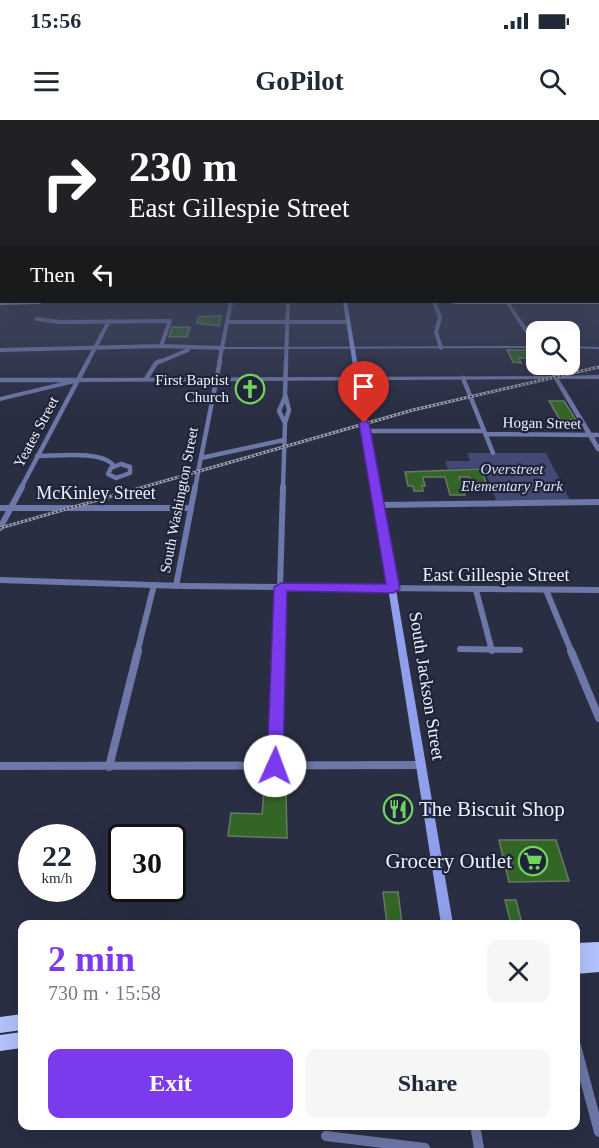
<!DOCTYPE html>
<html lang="en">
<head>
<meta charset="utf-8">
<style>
	:root { --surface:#fff; --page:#f6f6f7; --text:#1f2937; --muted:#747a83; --accent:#7c3aed }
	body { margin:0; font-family:"Times New Roman",serif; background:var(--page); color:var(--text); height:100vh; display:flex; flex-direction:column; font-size:22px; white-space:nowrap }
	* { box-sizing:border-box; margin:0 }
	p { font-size:20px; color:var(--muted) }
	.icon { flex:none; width:33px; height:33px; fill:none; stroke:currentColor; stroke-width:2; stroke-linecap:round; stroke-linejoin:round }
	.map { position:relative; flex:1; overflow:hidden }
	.panel { position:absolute; left:18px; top:800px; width:562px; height:210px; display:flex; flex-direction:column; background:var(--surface); border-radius:12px; box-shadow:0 6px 24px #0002 }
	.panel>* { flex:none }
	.banner { position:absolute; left:0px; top:0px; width:600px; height:183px; box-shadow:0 6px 24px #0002; background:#202124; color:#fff; overflow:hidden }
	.fabs { position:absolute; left:526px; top:201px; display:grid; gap:12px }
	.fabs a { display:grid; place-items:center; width:54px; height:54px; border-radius:12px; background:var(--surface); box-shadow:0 6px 24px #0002; font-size:30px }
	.speed { position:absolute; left:18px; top:704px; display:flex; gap:12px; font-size:30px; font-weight:700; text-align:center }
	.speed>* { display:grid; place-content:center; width:78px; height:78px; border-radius:50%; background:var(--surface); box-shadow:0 6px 24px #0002; line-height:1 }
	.speed small { font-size:15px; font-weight:400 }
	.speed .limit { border:3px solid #111; border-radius:9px; background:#fff; color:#111 }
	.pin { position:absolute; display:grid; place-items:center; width:51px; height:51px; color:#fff; margin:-62px -26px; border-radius:50% 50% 50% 0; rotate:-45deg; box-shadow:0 0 6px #0007 }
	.pin .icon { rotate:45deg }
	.me { position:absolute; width:66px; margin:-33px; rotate:2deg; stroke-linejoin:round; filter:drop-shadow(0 0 4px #0008) }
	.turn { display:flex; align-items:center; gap:21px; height:126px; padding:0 30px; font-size:27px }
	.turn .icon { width:78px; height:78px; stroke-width:2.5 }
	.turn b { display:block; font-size:42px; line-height:51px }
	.then { display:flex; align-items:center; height:57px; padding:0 30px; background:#0003; gap:12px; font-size:22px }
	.round { display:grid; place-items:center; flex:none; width:63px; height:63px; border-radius:12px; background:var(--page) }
	.summary { display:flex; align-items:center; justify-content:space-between; height:102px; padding:0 30px }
	h1 { font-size:36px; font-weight:700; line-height:45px; color:var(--accent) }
	.primary-button { display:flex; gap:12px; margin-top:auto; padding:12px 30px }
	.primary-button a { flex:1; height:69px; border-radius:12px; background:var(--accent); color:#fff; font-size:24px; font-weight:700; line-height:69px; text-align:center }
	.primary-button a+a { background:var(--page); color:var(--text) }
	.status { display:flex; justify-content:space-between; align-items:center; height:42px; padding:0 30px; background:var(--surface); direction:ltr }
	.status svg { height:16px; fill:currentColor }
	header { display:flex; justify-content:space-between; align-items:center; height:78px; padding:0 30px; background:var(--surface); font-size:27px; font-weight:700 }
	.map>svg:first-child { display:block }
	.green { fill:#424a74 }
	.building { fill:#336527; stroke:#697a65; stroke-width:1.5 }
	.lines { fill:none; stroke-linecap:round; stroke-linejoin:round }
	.minor-far4 { stroke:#6d77a8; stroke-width:4 }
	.minor-far3 { stroke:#6d77a8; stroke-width:4.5 }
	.minor-far2 { stroke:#6d77a8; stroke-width:6 }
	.minor-far1 { stroke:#6d77a8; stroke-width:8 }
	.minor { stroke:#6d77a8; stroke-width:10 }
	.tertiary { fill:#6d77a8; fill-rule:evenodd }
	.secondary { fill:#8f9fec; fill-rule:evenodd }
	.primary { fill:#b4c2fd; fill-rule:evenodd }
	.rail-casing { stroke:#9da0b0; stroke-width:3 }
	.rail { stroke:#202438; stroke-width:1.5; stroke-dasharray:2; stroke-linecap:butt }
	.route { fill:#7c3aed; stroke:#51269a; stroke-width:1.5 }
	.labels { text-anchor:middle; stroke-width:4.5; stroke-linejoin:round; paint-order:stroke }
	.far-poi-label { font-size:15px; fill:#eff2fd; stroke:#202438; text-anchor:end }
	.far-street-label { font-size:15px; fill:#eff2fd; stroke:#202438 }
	.far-park-label { font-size:15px; font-style:italic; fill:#dde2f6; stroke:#202438 }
	.street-label { font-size:18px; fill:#eff2fd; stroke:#202438 }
	.near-poi-label { font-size:21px; fill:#eff2fd; stroke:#202438; text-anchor:start }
</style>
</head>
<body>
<div class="status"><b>15:56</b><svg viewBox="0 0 49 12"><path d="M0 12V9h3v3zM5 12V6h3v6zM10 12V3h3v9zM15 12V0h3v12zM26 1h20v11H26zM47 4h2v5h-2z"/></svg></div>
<header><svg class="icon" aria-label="menu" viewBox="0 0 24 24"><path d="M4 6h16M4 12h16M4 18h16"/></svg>GoPilot<svg class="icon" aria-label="search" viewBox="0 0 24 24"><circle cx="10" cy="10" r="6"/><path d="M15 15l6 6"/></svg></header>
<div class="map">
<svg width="599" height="1028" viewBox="0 0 599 1028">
	<rect width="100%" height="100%" fill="#2a2e43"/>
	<path class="green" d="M467 333H546L570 380H496L484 348 448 349 445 341H470Z"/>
	<path class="building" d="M212 196H221L219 206 197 203 198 197Z
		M172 207H190L187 217H169Z
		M507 230H537V238H519L521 243 513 242Z
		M549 281H564L576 300H560Z
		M481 349 489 371H474L469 357H459L465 375H450L445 357H423L425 366H422L423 371H414L413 366H408L405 352Z
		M264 670 286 671 287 718 228 716 231 693 262 694Z
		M499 720H556L569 761 509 762Z
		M383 772H398L402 804H387Z
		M505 780H516L522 804H511Z"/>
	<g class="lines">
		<path class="minor-far4" d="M434 182 440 197 436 212 441 228
			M37 199 59 202 170 201 161 226
			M228 202H348
			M0 230 161 226 223 228
			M87 243 109 201
			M157 243 188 230
			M219 243 231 182
			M286 243 288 182"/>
		<path class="minor-far3" d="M463 258 493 333
			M146 259 156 243 160 241
			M0 260H79
			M284 301 279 291 285 277
			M366 311H484
			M485 314 599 315
			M37 336C57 336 102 330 114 346
			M201 338 284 320
			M121 344 130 347V353L116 358 108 354 111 348Z
			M21 368 88 241
			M195 368 220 241
			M283 368 285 303 289 290 285 274 286 241"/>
		<path class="minor-far2" d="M379 385 599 382
			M0 388H191
			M0 408 22 367
			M176 466 195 367
			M476 470 492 531
			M546 470 572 533
			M460 529 520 530
			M137 533 154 465
			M278 533 283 367"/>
		<path class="minor-far1" d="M571 531 599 598
			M0 646 422 645
			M275 646 278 531
			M109 647 138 531"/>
		<path class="minor" d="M576 926 599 1012
			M475 1005 479 1028
			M326 1016 425 1028"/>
		<path class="tertiary" d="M505 182H509L537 223V228L223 229 221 228 223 227 534 226Z
			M570 226 599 227V229L570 228Z
			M546 244H551L557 256 599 255V259H559L599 325V332L596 330 554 259 79 262 0 281V277L79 258 552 256Z
			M0 457 183 463 599 467V473L183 469 0 463Z"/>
		<path class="secondary" d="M343 182H347L453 804H441Z"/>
		<path class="primary" d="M599 180V184H454L451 182Z
			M0 181 42 182H43L40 184 0 185Z
			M599 822V852L576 854V823Z
			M22 894V910L0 913V897Z
			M22 912V928L0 931V915Z"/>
		<g class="rail-casing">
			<path id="rail" d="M0 408 413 290 599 247"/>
		</g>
		<use href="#rail" class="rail"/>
	</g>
	<linearGradient id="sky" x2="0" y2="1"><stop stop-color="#171925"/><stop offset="0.5" stop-color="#444c66"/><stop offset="1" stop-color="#444c66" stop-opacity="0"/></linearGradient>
	<rect width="599" height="290" fill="url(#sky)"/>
	<path class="route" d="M364 300 369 303 400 469 393 473 287 471 283 646 281 651 275 653 269 651 267 646 274 467 281 463 386 464 359 303Z"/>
	<defs>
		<g id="church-ring" transform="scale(1.5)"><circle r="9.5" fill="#202438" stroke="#73d25d" stroke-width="1.5"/><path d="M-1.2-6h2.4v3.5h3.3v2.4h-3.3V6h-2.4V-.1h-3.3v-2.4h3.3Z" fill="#73d25d"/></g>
		<g id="restaurant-ring" transform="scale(1.5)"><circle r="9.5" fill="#202438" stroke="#73d25d" stroke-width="1.5"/><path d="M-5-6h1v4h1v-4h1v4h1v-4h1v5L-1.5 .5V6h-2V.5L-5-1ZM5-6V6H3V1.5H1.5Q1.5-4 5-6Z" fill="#73d25d"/></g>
		<g id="supermarket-ring" transform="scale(1.5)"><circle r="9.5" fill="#202438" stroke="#73d25d" stroke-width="1.5"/><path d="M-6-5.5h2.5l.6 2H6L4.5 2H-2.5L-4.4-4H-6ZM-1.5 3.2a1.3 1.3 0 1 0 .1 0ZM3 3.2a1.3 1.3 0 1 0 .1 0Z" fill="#73d25d"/></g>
	</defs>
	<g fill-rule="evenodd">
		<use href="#church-ring" x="250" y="269"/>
		<use href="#restaurant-ring" x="398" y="689"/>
		<use href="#supermarket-ring" x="533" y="741"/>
	</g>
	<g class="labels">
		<g class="far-poi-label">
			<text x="229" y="265">First Baptist<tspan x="229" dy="17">Church</tspan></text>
		</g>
		<g class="far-street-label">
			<text transform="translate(542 303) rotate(1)" y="5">Hogan Street</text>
			<text transform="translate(36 312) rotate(-62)" y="5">Yeates Street</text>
			<text transform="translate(179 380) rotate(-79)" y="5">South Washington Street</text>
		</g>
		<g class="far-park-label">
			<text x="512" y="354">Overstreet<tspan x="512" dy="17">Elementary Park</tspan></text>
		</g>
		<g class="street-label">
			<text x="96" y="379">McKinley Street</text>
			<text x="496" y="461">East Gillespie Street</text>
			<text transform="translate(427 566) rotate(81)" y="6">South Jackson Street</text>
		</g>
		<g class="near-poi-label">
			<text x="419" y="696">The Biscuit Shop</text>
			<text x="512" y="748" text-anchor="end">Grocery Outlet</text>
		</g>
	</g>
</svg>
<div class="fabs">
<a><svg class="icon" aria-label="search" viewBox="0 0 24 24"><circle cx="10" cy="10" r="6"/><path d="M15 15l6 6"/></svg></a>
</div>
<div class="speed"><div>22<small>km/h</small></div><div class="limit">30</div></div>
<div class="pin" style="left:364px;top:303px;background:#d93025"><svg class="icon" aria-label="arrive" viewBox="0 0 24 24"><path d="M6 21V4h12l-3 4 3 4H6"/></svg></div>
<svg class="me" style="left:275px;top:646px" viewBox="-20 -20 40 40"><circle r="19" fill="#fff"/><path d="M0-13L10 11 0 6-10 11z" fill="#7c3aed"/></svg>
<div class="banner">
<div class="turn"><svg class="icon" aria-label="right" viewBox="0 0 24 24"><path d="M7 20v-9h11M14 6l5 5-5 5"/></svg><div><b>230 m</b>East Gillespie Street</div></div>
<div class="then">Then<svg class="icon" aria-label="left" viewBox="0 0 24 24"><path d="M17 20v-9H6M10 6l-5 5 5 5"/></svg></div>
</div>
<section class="panel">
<div class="summary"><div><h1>2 min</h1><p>730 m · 15:58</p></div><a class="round"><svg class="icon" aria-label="close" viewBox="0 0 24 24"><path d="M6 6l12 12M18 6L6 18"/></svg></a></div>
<div class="primary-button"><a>Exit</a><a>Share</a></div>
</section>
</div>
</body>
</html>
